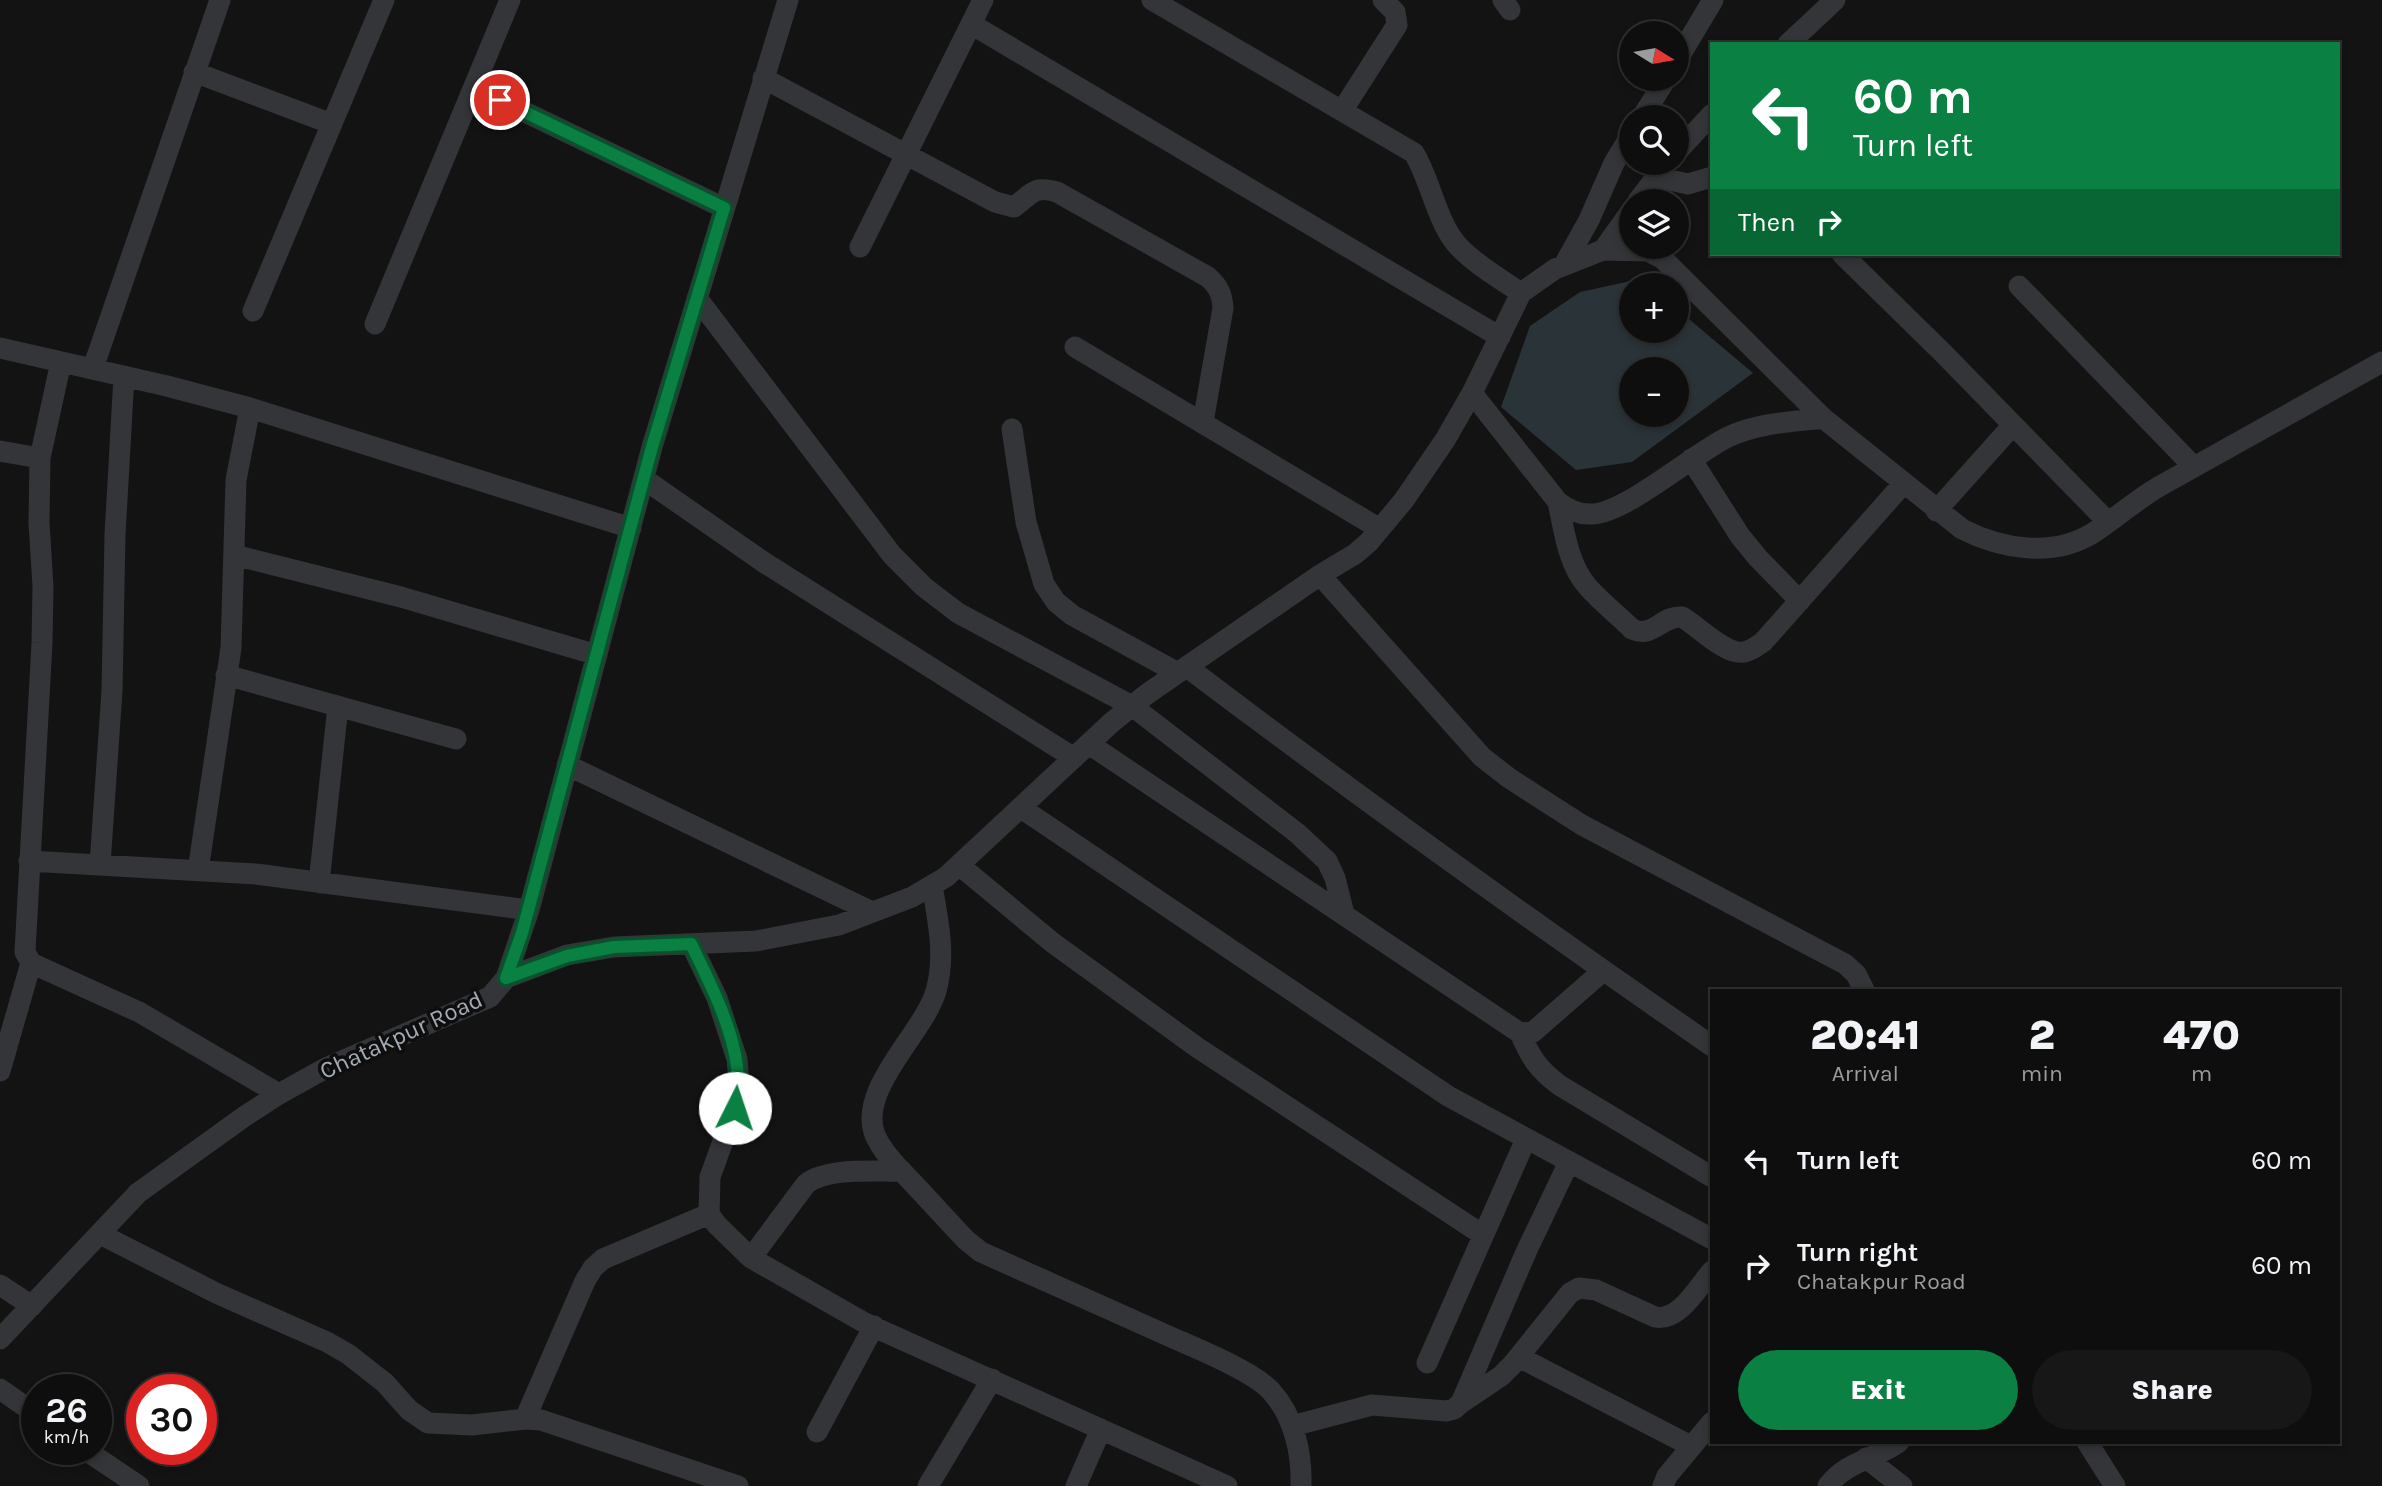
<!DOCTYPE html>
<html lang="en">
<head>
<meta charset="utf-8">
<style>
	:root { --surface:#0e0e0f; --page:#171718; --text:#f1f3f6; --muted:#9b9c9e; --line:#2e2e2f; --accent:#0b8043 }
	body { margin:0; font-family:Karla,sans-serif; background:var(--page); color:var(--text); height:100vh; display:flex; flex-direction:column; font-size:26px; white-space:nowrap }
	* { box-sizing:border-box; margin:0 }
	p { font-size:23px; color:var(--muted) }
	.icon { flex:none; width:38px; height:38px; fill:none; stroke:currentColor; stroke-width:2; stroke-linecap:round; stroke-linejoin:round }
	.map { position:relative; flex:1; overflow:hidden }
	.side { position:absolute; left:1710px; top:989px; width:630px; height:455px; display:flex; flex-direction:column; background:var(--surface); border-radius:0px; box-shadow:0 4px 10px #0003,0 0 0 2px var(--line) }
	.side>* { flex:none }
	.guide { position:absolute; left:1710px; top:42px; width:630px; height:214px; border-radius:0px; box-shadow:0 4px 10px #0003,0 0 0 2px var(--line); background:#0b8043; color:#fff; overflow:hidden }
	.needle { width:46px; rotate:101deg }
	.buttons { position:absolute; left:1619px; top:21px; display:grid; gap:14px }
	.buttons a { display:grid; place-items:center; width:70px; height:70px; border-radius:50%; background:var(--surface); box-shadow:0 4px 10px #0003,0 0 0 2px var(--line); font-size:35px }
	.speed { position:absolute; left:21px; top:1374px; display:flex; gap:14px; font-size:35px; font-weight:700; text-align:center }
	.speed>* { display:grid; place-content:center; width:91px; height:91px; border-radius:50%; background:var(--surface); box-shadow:0 4px 10px #0003,0 0 0 2px var(--line); line-height:1 }
	.speed small { font-size:18px; font-weight:400 }
	.speed .limit { border:10px solid #d22; background:#fff; color:#111 }
	.pin { position:absolute; display:grid; place-items:center; width:60px; height:60px; color:#fff; margin:-30px; border:4px solid #fff; border-radius:50%; box-shadow:0 2px 7px #0007 }
	.me { position:absolute; width:77px; margin:-38px; rotate:4deg; stroke-linejoin:round; filter:drop-shadow(0 0 5px #0008) }
	.turn { display:flex; align-items:center; gap:24px; height:147px; padding:0 28px; font-size:32px }
	.turn .icon { width:91px; height:91px; stroke-width:2.5 }
	.turn b { display:block; font-size:49px; line-height:60px }
	.then { display:flex; align-items:center; height:66px; padding:0 28px; background:#0003; gap:14px; font-size:26px }
	.eta { display:flex; justify-content:space-evenly; align-items:center; height:119px; text-align:center }
	.eta b { font-size:42px; font-weight:800; line-height:49px }
	.button { display:flex; gap:14px; margin-top:auto; padding:14px 28px }
	.button a { flex:1; height:80px; border-radius:42px; background:var(--accent); color:#fff; font-size:28px; font-weight:800; line-height:80px; text-align:center }
	.button a+a { background:var(--page); color:var(--text) }
	ul { padding:0; list-style:none }
	li { display:flex; align-items:center; gap:21px; height:105px; padding:0 28px }
	li div { flex:1 }
	li b { display:block; font-size:26px }
	li em { font-style:normal }
	.map>svg:first-child { display:block }
	.water { fill:#2a3338; fill-rule:evenodd }
	.lines { fill:none; stroke-linecap:round; stroke-linejoin:round }
	.street { stroke:#343539; stroke-width:21 }
	.route-casing { stroke:#07532c; stroke-width:18 }
	.route { stroke:#0b8043; stroke-width:12 }
	.labels { text-anchor:middle; stroke-width:7; stroke-linejoin:round; paint-order:stroke }
	.street-label { font-size:24px; fill:#a5abb4; stroke:#0e0e0f }
</style>
</head>
<body>
<div class="map">
<svg width="2382" height="1486" viewBox="0 0 2382 1486">
	<rect width="100%" height="100%" fill="#131314"/>
	<path class="water" d="M1640 279 1648 285H1631V331H1676L1677 309 1753 373 1632 462 1576 470 1501 407 1530 326 1580 292ZM1631 369H1676V415H1631Z"/>
	<g class="lines">
		<path class="street" d="M1152 0 1414 153C1431 181 1437 224 1459 247 1476 265 1501 279 1521 293
			M1503 0 1510 10
			M971 24 1500 337
			M1788 44 1835 0
			M1676 62 1713 0
			M194 72 332 124
			M763 78 995 202 1014 207C1032 194 1033 185 1057 192L1208 277C1219 287 1222 294 1223 308L1203 422
			M475 88 724 208
			M1342 111 1397 25 1395 12 1383 0
			M1642 117 1666 79
			M1676 153 1712 114
			M1656 177 1688 184 1712 177
			M1638 201 1664 167
			M860 247 983 0
			M1603 250 1631 211
			M1842 254 1943 353 2108 522
			M1564 265 1589 220 1614 163 1631 135
			M2019 286 2194 467
			M697 298 892 555 924 587 958 613 1132 706 1297 833 1327 861 1335 878 1344 914
			M253 311 384 0
			M375 324 510 0
			M1075 347 1380 529
			M0 348 167 386 250 408 631 528
			M61 362 40 458 39 523 43 586 42 643 25 952 31 963 139 1012 279 1094
			M93 368 220 0
			M1472 393 1558 502C1568 510 1579 515 1593 514 1627 512 1693 454 1728 437 1757 423 1791 422 1823 418
			M1012 429 1026 522 1044 584 1056 602 1072 615 1178 673
			M0 451 40 458
			M1691 459 1740 536 1758 558 1800 601
			M644 479 765 563 1074 758
			M1558 502C1564 530 1568 564 1587 586 1601 602 1618 615 1632 629 1653 639 1662 615 1682 617 1698 626 1726 656 1744 652 1751 651 1757 646 1763 642L1903 484
			M1936 511 2013 425
			M234 555 401 597 597 655
			M1320 575 1482 757 1509 778 1582 825 1845 964 1856 974 1864 990
			M1187 667C1359 797 1534 923 1712 1046
			M226 675 456 739
			M1089 744 1520 1033 1533 1032 1603 971
			M567 765 872 912
			M1021 808 1448 1096 1712 1239
			M29 861 256 874 529 910
			M100 864 112 691 115 535 124 376
			M959 865 1053 943 1198 1048 1483 1235
			M198 871 231 648 236 480 250 408
			M319 883 338 706
			M932 885C938 921 946 955 936 991 924 1033 857 1089 875 1135 883 1153 898 1167 911 1181 930 1201 948 1221 966 1240L981 1252C1045 1281 1109 1309 1173 1338 1198 1349 1254 1372 1271 1391 1294 1416 1302 1453 1301 1486
			M691 944 717 998 737 1059 739 1083 735 1108 710 1177 709 1214 717 1225 751 1258 865 1323 1227 1486
			M506 978 567 955 614 947 756 941 839 925 912 897 946 877 1111 723 1147 694 1320 575 1355 554 1369 542 1404 500 1445 440 1472 393 1521 293 1555 269 1603 250 1648 251 1662 258 1823 418 1962 529C2001 549 2053 558 2093 533 2116 518 2136 500 2160 486L2382 362
			M1520 1033C1531 1058 1537 1068 1559 1085L1712 1177
			M0 1071 31 963
			M100 1234 216 1293 327 1342 348 1354 385 1383 409 1410 428 1423 472 1425 525 1419 541 1420 738 1486
			M751 1258 806 1184C827 1167 875 1172 902 1171
			M0 1285 32 1306
			M0 1339 138 1193 245 1116 279 1094 326 1068 490 997 506 978 529 910 652 447 788 0
			M1519 1357 1691 1446
			M1427 1363 1526 1139
			M0 1389 37 1415
			M1461 1403 1501 1376 1512 1365 1570 1293 1579 1288 1596 1290 1655 1317C1679 1322 1698 1287 1712 1271
			M525 1419 585 1281 593 1268 603 1259 709 1214
			M1292 1426 1372 1405 1446 1411 1454 1409 1461 1403 1527 1250 1569 1162
			M817 1432 874 1326
			M2087 1442 2115 1486
			M84 1449 139 1486
			M1866 1458 1902 1486
			M928 1486 992 1379
			M1076 1486 1101 1429
			M1663 1486 1667 1476 1712 1422
			M1828 1486C1846 1461 1876 1459 1899 1442"/>
	</g>
	<g class="lines">
		<g class="route-casing">
			<path id="route" d="M500 100 724 208 652 447 522 933 506 978 567 956 614 947 691 944C711 985 737 1035 738 1080 738 1089 736 1099 735 1108"/>
		</g>
		<use href="#route" class="route"/>
	</g>
	<g class="labels">
		<g class="street-label">
			<text transform="translate(401 1035) rotate(-25)" y="8">Chatakpur Road</text>
		</g>
	</g>
</svg>
<div class="buttons">
<a><svg class="needle" viewBox="-14 -14 28 28"><path d="M0-13l5 13h-10z" fill="#e53935"/><path d="M0 13l5-13h-10z" fill="#9b9c9e"/></svg></a>
<a><svg class="icon" aria-label="search" viewBox="0 0 24 24"><circle cx="10" cy="10" r="6"/><path d="M15 15l6 6"/></svg></a>
<a><svg class="icon" aria-label="layers" viewBox="0 0 24 24"><path d="M12 4l9 5-9 5-9-5zM3 14l9 5 9-5"/></svg></a>
<a>+</a>
<a>−</a>
</div>
<div class="speed"><div>26<small>km/h</small></div><div class="limit">30</div></div>
<div class="pin" style="left:500px;top:100px;background:#d93025"><svg class="icon" aria-label="arrive" viewBox="0 0 24 24"><path d="M6 21V4h12l-3 4 3 4H6"/></svg></div>
<svg class="me" style="left:735px;top:1108px" viewBox="-20 -20 40 40"><circle r="19" fill="#fff"/><path d="M0-13L10 11 0 6-10 11z" fill="#0b8043"/></svg>
<div class="guide">
<div class="turn"><svg class="icon" aria-label="left" viewBox="0 0 24 24"><path d="M17 20v-9H6M10 6l-5 5 5 5"/></svg><div><b>60 m</b>Turn left</div></div>
<div class="then">Then<svg class="icon" aria-label="right" viewBox="0 0 24 24"><path d="M7 20v-9h11M14 6l5 5-5 5"/></svg></div>
</div>
<section class="side">
<div class="eta">
<div><b>20:41</b><p>Arrival</p></div>
<div><b>2</b><p>min</p></div>
<div><b>470</b><p>m</p></div>
</div>
<ul>
<li><svg class="icon" aria-label="left" viewBox="0 0 24 24"><path d="M17 20v-9H6M10 6l-5 5 5 5"/></svg><div><b>Turn left</b></div><em>60 m</em></li>
<li><svg class="icon" aria-label="right" viewBox="0 0 24 24"><path d="M7 20v-9h11M14 6l5 5-5 5"/></svg><div><b>Turn right</b><p>Chatakpur Road</p></div><em>60 m</em></li>
</ul>
<div class="button"><a>Exit</a><a>Share</a></div>
</section>
</div>
</body>
</html>
